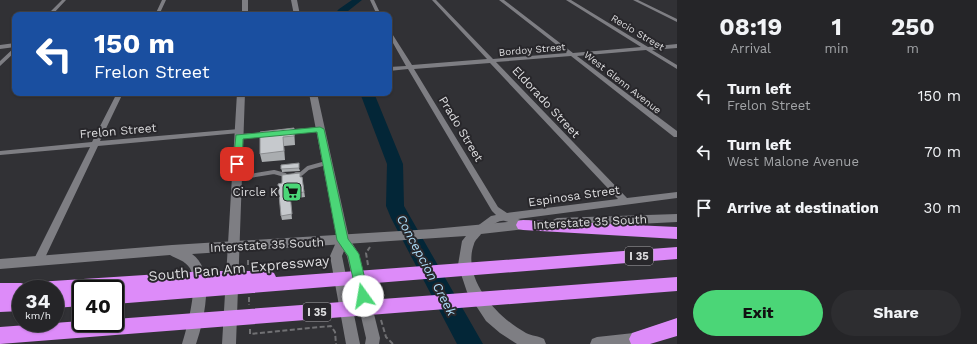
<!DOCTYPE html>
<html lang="en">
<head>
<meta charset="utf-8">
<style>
	:root { --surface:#252528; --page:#2d2d30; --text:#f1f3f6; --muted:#a3a5a8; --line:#424245; --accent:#4bd677 }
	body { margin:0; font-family:"Work Sans",sans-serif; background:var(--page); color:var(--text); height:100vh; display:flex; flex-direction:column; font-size:15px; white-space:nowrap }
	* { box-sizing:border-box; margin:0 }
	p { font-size:13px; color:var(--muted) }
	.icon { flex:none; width:22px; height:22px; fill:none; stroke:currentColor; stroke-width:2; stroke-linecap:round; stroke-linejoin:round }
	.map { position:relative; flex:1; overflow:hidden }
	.drawer { display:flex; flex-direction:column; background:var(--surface); width:300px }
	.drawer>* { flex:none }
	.top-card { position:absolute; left:12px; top:12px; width:380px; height:84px; border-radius:8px; box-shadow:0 1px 3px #0004,0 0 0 1px var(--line); background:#1a4fa0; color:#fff; overflow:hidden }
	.speed { position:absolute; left:12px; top:280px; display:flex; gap:8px; font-size:20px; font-weight:700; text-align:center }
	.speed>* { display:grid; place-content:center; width:52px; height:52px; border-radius:50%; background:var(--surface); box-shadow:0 1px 3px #0004,0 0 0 1px var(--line); line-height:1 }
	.speed small { font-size:10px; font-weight:400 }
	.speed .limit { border:2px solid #111; border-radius:6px; background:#fff; color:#111 }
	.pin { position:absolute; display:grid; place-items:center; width:34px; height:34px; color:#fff; margin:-17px; border-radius:8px; box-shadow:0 2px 6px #0006 }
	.me { position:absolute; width:44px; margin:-22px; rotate:347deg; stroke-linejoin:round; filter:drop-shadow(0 0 3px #0008) }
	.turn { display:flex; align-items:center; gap:14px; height:84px; padding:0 16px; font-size:18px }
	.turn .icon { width:52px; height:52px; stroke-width:2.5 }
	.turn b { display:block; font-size:28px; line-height:34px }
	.eta { display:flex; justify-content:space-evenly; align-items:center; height:68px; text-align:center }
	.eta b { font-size:24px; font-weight:700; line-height:28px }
	.cta { display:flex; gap:8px; margin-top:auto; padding:8px 16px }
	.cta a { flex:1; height:46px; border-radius:24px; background:var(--accent); color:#111; font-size:16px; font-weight:700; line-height:46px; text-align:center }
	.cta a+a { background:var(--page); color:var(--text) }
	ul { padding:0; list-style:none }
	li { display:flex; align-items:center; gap:12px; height:56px; padding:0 16px }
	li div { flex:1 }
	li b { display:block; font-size:15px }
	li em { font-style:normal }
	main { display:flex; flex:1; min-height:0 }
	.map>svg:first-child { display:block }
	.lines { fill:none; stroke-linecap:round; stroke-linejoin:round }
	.river { fill:#032637; fill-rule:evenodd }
	.path { stroke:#707073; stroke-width:2; stroke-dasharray:5 2.5; stroke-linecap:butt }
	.service { stroke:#7e7e83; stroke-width:4 }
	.minor { fill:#7e7e83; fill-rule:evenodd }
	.tertiary { fill:#7e7e83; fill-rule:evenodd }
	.secondary { fill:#7e7e83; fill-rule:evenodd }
	.motorway { fill:#dd8bf9; fill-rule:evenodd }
	.wall { fill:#aaadb0 }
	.building { fill:#c6c9cd; stroke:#8b8d90 }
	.route { fill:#4bd677; stroke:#318b4d }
	.labels { text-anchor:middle; stroke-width:4; stroke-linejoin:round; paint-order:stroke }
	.far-street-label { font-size:10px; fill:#dddddf; stroke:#28272b }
	.shield { fill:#28272b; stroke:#a7a6a9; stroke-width:1 }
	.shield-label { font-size:11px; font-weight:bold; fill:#dddddf }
	.street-label { font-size:12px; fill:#dddddf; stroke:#28272b }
	.poi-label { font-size:12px; fill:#dddddf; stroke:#28272b; text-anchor:end }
	.water-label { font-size:13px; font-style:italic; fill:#addcf7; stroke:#28272b }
	.near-street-label { font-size:14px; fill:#dddddf; stroke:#28272b }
</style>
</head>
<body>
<main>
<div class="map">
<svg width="677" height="344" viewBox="0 0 677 344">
	<rect width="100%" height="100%" fill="#313135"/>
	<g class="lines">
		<path class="river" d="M352 0H362L343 15H333L339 9Z
			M360 93H374L403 164 404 206 483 344H457L391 218 386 206 387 164Z"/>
		<path class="path" d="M248 260V267
			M368 265 366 253 370 247
			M249 297V305
			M381 320 386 337 393 344
			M250 329V334L331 326 335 332 336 344"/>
		<path class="service" d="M296 174H301L308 168 326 163
			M237 178 274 172 285 175"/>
		<path class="minor" d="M62 0H66L52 15H47Z
			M162 0H166L159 15H155Z
			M370 0H374L381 15H377Z
			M432 0H436L493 59 567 53 499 0H504L573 53 641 47 566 0H571L648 47 677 44V48L652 50 677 65V69L646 50 577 56 677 131V137H674L571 56 496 62 627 198 677 192V198L518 219 526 222 528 225 526 228 523 229C517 227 511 222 505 221 493 219 487 236 476 233L474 230 476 227 491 216 496 215 492 211 408 69 389 71V67L406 66 389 36V31L391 32 412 65 487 59ZM490 63 618 199 507 213 498 207 414 69Z
			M633 0H638L677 19V22Z
			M15 43V47L0 49V45Z
			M15 47V52L0 66V61Z
			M117 93H123L100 141 239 129 243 131 239 133 98 146 42 264 38 265 34 264 33 261 90 147 0 155V151L92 142Z
			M320 127H322L324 129 322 131 283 134 279 132 283 130Z
			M270 132H273L274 134 273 136 239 138 235 136 239 134Z"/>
		<path class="tertiary" d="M242 0H248V15H242Z
			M291 0H297L300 15H294Z
			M237 93H245L236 344H222Z
			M309 93H317L349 238 359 254 380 338 379 344H365L366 338 347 256 344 251 342 256 360 344H346L330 256 337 240Z"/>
		<path class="secondary" d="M677 214V222L557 228 553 226 551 223 553 220 557 218Z
			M529 220 533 222 535 225 533 228 481 234C479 237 475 240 474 244 461 279 498 318 526 333 532 336 539 336 544 339L546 344H517L500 333 486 321 467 292 458 265 462 241 466 236 192 254C216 270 204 321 196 344H182C187 328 200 281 189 267 185 261 177 259 170 255L0 269V259L172 245 433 229Z
			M643 332 648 334 650 339 648 344H590L592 339 597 337Z"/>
		<path class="motorway" d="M523 220 677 227V239L523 230 518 229 516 225 518 221Z
			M677 247V259L115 304V289H81V306L55 308V289H29L31 284 37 282 206 271H269L274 273 276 277Z
			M677 277V291L0 344V327L81 321V323H115V319Z
			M0 283H21L27 285 29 289H21V311L0 312Z
			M677 318V336L650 344H631L629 339 632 333Z"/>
	</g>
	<path class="wall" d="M294 128 295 145 284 146 285 160 262 162 260 154Z
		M281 165 299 168 300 171 282 172Z
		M300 177H302L305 197 290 199 292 219 282 220 281 216 282 183Z"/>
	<path class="building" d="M294 128V136L283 137 284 151 260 154V132Z
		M299 163V168L281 169V165Z
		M300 173V177H302L304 192 290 194 292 214 281 216 278 184 282 183V175Z"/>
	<path class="route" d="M320 127 324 129 348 239 359 254 369 296 368 300 363 302 359 300 357 296 348 256 337 240 317 132 243 139 242 164 237 167 233 164 236 135Z"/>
	<defs>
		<g id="supermarket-square" transform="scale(1)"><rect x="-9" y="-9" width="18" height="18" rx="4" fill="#4bd677" stroke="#28272b"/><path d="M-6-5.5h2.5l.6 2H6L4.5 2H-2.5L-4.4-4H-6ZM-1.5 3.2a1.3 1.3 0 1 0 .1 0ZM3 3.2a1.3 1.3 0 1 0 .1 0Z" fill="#111"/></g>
	</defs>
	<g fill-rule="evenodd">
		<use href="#supermarket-square" x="292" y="192"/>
	</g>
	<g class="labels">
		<g class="far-street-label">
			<text transform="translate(638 32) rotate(31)" y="4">Recio Street</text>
			<text transform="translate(532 49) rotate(-5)" y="4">Bordoy Street</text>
			<text transform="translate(623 82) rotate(38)" y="4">West Glenn Avenue</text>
		</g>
		<g class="shield">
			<rect x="625" y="247" width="28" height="18" rx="3"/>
			<rect x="303" y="303" width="28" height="18" rx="3"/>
		</g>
		<g class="shield-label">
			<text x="639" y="260">I 35</text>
			<text x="317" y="316">I 35</text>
		</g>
		<g class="street-label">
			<text transform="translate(546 102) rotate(47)" y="4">Eldorado Street</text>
			<text transform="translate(461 129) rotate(59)" y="4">Prado Street</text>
			<text transform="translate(118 131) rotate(-5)" y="4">Frelon Street</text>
			<text transform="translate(574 196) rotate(-8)" y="4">Espinosa Street</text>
			<text transform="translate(590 222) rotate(-3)" y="4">Interstate 35 South</text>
			<text transform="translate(267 245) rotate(-3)" y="4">Interstate 35 South</text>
		</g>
		<g class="poi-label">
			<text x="278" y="196">Circle K</text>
		</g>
		<g class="water-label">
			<text transform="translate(427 265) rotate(62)" y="5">Concepcion Creek</text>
		</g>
		<g class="near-street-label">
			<text transform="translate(239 268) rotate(-5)" y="5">South Pan Am Expressway</text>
		</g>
	</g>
</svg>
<div class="speed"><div>34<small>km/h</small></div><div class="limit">40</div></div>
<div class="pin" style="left:237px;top:164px;background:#d93025"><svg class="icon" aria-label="arrive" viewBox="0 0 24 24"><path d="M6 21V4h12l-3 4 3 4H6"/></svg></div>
<svg class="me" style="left:363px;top:296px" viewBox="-20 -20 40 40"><circle r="19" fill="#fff"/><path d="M0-13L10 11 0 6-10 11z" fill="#4bd677"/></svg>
<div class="top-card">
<div class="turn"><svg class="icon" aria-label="left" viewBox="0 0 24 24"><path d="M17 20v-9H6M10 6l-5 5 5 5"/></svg><div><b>150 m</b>Frelon Street</div></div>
</div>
</div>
<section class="drawer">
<div class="eta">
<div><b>08:19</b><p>Arrival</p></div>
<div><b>1</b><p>min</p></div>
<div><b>250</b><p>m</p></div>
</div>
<ul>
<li><svg class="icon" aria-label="left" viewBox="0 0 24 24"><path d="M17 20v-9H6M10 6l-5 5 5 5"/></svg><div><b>Turn left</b><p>Frelon Street</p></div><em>150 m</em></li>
<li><svg class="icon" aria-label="left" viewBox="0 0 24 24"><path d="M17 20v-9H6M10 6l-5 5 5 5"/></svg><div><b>Turn left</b><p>West Malone Avenue</p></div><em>70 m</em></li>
<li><svg class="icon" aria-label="arrive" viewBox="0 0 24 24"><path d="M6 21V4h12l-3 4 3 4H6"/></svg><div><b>Arrive at destination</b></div><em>30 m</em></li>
</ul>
<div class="cta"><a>Exit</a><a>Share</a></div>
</section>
</main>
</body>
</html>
